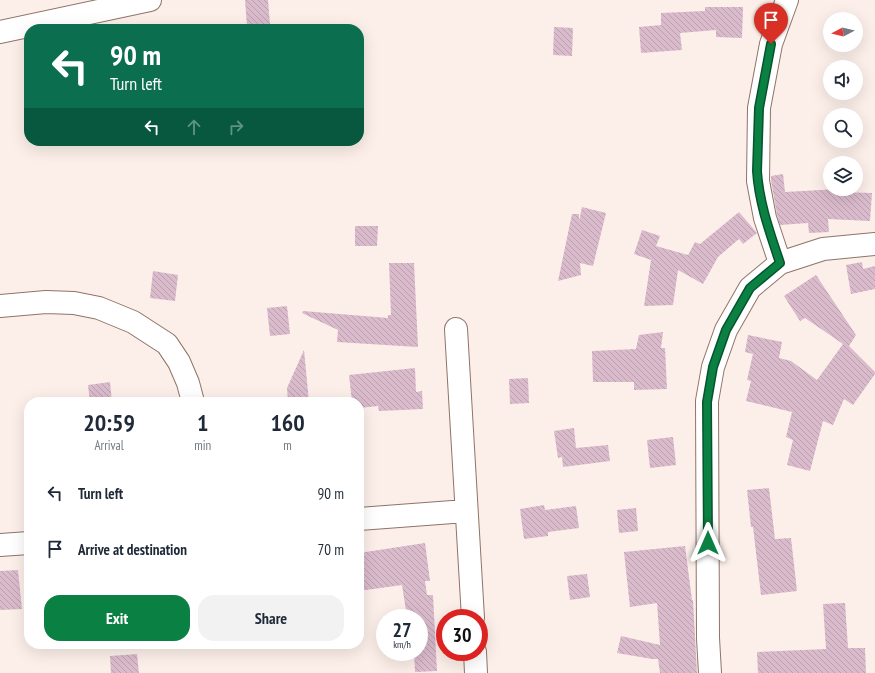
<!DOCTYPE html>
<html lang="en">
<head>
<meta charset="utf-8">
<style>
	:root { --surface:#fff; --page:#f2f2f3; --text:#1f2937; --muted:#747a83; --accent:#0b8043 }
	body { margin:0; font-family:"PT Sans Narrow",sans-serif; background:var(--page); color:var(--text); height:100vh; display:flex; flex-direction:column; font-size:15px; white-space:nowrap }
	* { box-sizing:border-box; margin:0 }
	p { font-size:13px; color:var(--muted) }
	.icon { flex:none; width:22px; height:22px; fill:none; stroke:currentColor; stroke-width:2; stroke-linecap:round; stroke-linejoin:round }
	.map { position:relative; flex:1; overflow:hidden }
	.panel { position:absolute; left:24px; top:397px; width:340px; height:252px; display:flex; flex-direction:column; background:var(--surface); border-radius:16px; box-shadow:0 4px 16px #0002 }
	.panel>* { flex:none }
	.guide { position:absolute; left:24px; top:24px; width:340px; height:122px; border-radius:16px; box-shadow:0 4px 16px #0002; background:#0b6e4f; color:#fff; overflow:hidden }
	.needle { width:26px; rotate:263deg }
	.fabs { position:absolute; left:823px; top:12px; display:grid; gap:8px }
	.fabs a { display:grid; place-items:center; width:40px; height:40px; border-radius:50%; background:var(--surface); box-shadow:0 4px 16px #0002; font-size:20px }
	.speed { position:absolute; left:376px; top:609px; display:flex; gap:8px; font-size:20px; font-weight:700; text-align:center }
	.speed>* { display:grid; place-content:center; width:52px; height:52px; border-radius:50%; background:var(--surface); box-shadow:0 4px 16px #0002; line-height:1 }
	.speed small { font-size:10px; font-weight:400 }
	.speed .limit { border:6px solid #d22; background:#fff; color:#111 }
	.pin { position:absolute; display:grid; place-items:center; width:34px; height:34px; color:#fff; margin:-41px -17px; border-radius:50% 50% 50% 0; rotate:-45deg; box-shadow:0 0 4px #0007 }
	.pin .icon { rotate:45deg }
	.me { position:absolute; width:44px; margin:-22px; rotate:0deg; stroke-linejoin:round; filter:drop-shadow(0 0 3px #0008) }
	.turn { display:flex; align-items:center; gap:14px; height:84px; padding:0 20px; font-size:18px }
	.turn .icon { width:52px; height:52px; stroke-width:2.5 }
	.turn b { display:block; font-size:28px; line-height:34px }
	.lanes { display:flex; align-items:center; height:38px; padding:0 20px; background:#0003; justify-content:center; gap:20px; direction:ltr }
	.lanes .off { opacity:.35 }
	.eta { display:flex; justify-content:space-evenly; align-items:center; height:68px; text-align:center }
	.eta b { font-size:24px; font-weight:800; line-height:28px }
	.action { display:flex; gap:8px; margin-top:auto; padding:8px 20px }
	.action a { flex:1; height:46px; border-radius:16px; background:var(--accent); color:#fff; font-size:16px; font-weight:800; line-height:46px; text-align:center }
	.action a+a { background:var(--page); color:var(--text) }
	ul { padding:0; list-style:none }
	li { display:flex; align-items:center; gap:12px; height:56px; padding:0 20px }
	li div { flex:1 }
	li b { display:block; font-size:15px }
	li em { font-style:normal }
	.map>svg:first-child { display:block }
	.building { fill:url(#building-back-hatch) }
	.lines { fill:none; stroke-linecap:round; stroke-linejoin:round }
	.minor-casing { stroke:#8f7467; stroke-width:24 }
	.minor { stroke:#fff; stroke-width:22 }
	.route-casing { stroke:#07532c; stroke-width:10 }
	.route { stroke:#0b8043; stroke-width:7 }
</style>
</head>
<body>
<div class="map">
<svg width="875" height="673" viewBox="0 0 875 673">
	<defs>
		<pattern id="building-back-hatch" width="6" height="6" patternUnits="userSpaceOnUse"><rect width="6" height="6" fill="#dabbcc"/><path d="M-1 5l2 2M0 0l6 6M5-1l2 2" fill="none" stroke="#ba9fae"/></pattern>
	</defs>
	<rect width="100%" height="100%" fill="#fcefe9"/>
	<path class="building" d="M245 0H268L270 24 247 26Z
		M705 7H743L742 38 716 37V30L680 33 682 50 641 53 639 27 661 25V13L705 11Z
		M554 27 573 28 572 56 553 55Z
		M783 174 785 192 838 189V192L872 193 870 221 828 219 829 232 809 233 808 223 780 225 777 215 771 180V176Z
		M582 207 606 213 593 266 580 263 581 275 558 281 572 214H579V221Z
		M739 212 757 233 743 244 739 239 718 257 703 284 678 270 673 305 644 306 651 260 634 254 642 230 660 236 656 246 688 255 695 242 700 244Z
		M355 226H378L377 246H355Z
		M862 262 863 269 875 266V289L851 294 846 265Z
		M389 263H414L418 347 337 342 338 330 302 313 303 311 388 318V315H391Z
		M153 271 178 275 175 301 150 298Z
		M816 275 856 335 849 346 875 372V374L853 405 844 399 833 425 823 421 810 471 787 465 793 440 786 437 792 412 746 401 751 381 747 380 753 354 745 352 748 335 782 342 779 358 791 361 817 380 843 344 805 318 800 321 784 296Z
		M287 306 290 334 270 336 267 308Z
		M663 332 661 348H665L667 389 634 390V382H593L592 351 636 349 639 335Z
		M304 350 309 402H288L287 388Z
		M415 368 416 392 422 391 423 409 379 411 378 406 359 408V402H352L349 375Z
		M528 378 529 403 510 404 509 379Z
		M110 382 112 402H90L88 385Z
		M574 428 576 448 608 445 610 461 563 467 562 457 558 458 554 431Z
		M673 437 676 465 650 468 647 440Z
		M769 488 775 539 791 538 797 591 761 595 753 527H751L747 490Z
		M544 505 545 510 576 506 579 528 548 532V536L524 539 520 509Z
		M636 508 638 531 619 533 617 510Z
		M425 543 430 581H425L427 595H433L437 671 415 672 414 652H419V615L407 617 402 585 359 591V553Z
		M685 546 692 600H693L697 673H660L658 659H652L617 653 621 636 660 645 657 603 630 607 624 552Z
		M18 570 22 609 0 610V571Z
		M587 574 590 597 570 600 567 576Z
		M845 603 848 648H865L866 673H758L757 652 826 649 823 604Z
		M137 654 139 673H111L110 656Z"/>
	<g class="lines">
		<g class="minor-casing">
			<path id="minor" d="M0 32 150 0
				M780 263 765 218 758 181 759 108 771 44 787 0
				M0 306 46 302 74 303 99 308 133 322 167 344 179 362 188 383 193 402
				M456 329 473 618
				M359 519 466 511
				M0 545 29 543
				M475 652 476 673
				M710 673 708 638 707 401 713 367 726 330 750 288 780 263 823 249 875 244"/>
		</g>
		<use href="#minor" class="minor"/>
	</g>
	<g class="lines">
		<g class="route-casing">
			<path id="route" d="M708 543 707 402 713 367 726 330 750 288 780 263C770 233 759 203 757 171L759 108 771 44"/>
		</g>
		<use href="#route" class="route"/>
	</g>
</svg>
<div class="fabs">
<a><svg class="needle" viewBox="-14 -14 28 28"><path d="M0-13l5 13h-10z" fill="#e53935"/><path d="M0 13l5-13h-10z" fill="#747a83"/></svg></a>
<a><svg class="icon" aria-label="sound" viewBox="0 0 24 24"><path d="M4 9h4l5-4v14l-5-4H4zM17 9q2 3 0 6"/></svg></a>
<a><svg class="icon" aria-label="search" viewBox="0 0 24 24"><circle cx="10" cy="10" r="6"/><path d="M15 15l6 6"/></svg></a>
<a><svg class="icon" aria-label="layers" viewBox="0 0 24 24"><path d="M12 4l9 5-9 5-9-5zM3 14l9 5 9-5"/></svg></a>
</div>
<div class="speed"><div>27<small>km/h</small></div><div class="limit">30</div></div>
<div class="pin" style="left:771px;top:44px;background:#d93025"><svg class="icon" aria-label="arrive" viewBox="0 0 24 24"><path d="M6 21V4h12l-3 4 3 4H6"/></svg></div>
<svg class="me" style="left:708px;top:543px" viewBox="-20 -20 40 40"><path d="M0-17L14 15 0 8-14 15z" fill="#0b8043" stroke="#fff" stroke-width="4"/></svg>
<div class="guide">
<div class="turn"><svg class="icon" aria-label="left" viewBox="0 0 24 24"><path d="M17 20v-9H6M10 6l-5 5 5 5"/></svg><div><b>90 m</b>Turn left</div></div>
<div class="lanes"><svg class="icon" aria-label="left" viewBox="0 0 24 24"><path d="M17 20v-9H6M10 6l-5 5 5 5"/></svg><svg class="icon off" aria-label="ahead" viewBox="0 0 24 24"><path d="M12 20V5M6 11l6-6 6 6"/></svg><svg class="icon off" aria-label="right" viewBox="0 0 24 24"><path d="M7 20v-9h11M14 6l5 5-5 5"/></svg></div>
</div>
<section class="panel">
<div class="eta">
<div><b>20:59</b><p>Arrival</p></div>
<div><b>1</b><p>min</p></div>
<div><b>160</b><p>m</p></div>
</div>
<ul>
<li><svg class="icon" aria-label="left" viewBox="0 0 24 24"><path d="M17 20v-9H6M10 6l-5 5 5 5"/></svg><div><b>Turn left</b></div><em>90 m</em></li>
<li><svg class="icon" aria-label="arrive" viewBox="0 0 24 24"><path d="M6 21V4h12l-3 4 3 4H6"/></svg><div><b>Arrive at destination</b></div><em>70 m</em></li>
</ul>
<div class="action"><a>Exit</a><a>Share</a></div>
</section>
</div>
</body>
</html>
